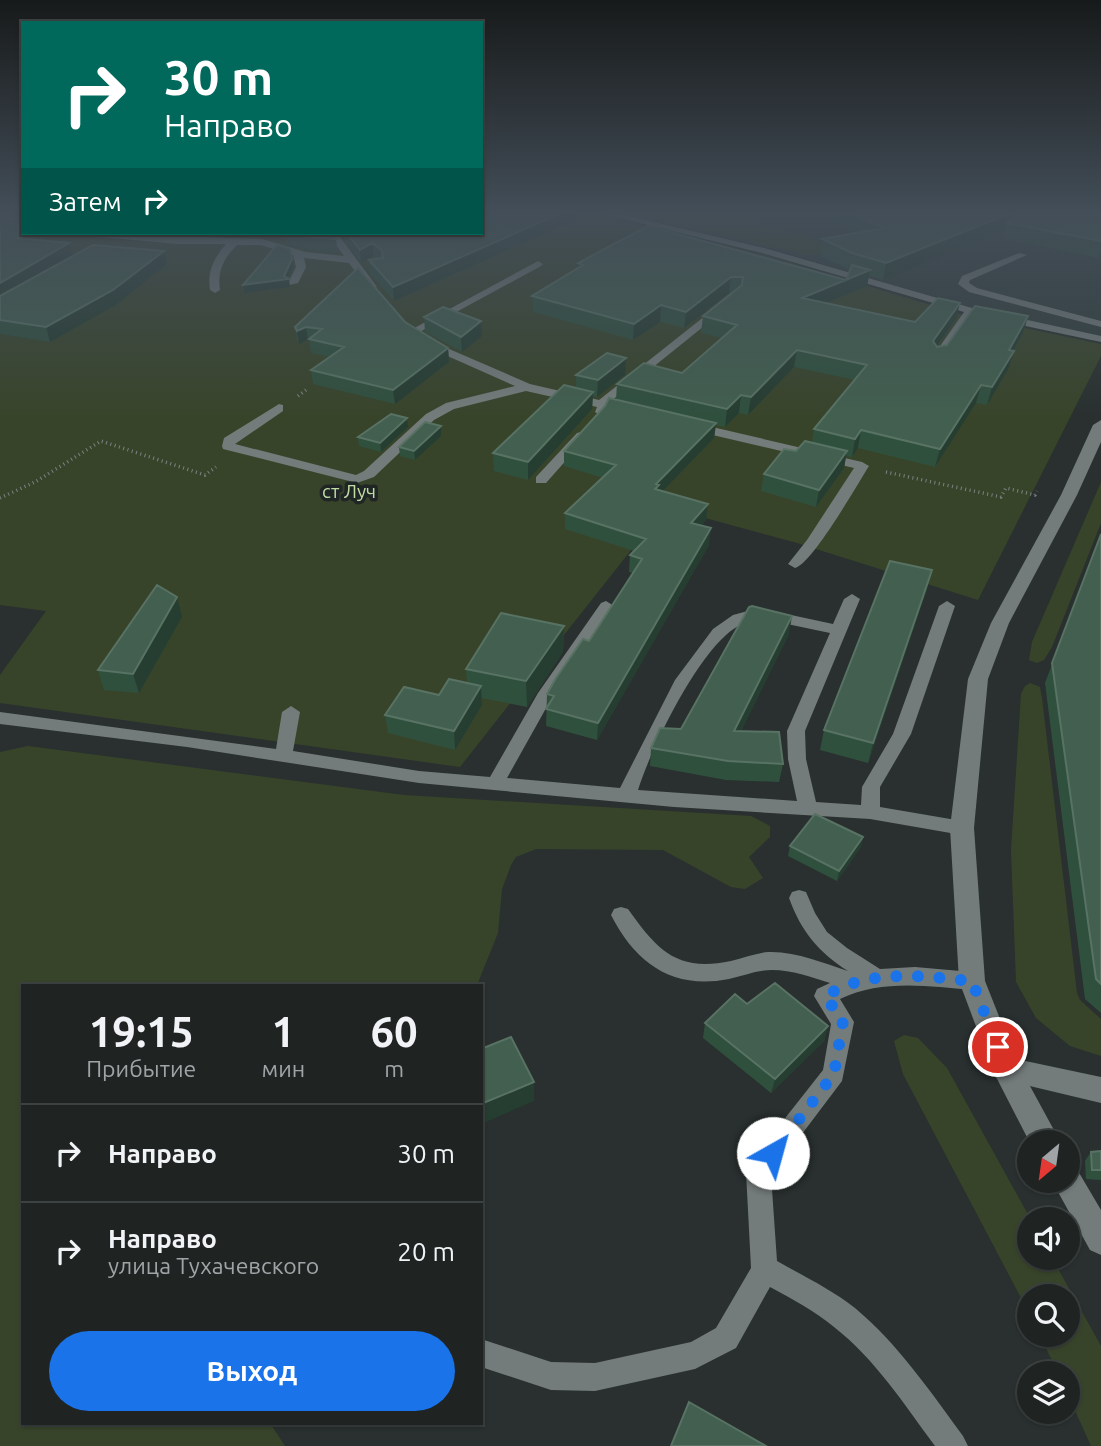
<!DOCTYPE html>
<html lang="ru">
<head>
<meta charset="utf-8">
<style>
	:root { --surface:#1f2423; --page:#272c2b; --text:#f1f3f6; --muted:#a1a4a6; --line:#3c4141; --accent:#1a73e8 }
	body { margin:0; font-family:Ubuntu,sans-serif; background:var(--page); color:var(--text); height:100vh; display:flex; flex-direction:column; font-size:26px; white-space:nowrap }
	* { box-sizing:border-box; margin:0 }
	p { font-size:23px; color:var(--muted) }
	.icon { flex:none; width:38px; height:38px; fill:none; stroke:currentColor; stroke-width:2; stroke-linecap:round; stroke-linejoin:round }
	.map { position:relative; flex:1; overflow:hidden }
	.panel { position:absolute; left:21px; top:984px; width:462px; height:441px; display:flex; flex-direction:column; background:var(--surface); border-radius:0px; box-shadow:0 2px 5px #0004,0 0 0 2px var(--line) }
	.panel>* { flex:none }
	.top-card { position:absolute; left:21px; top:21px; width:462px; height:214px; border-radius:0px; box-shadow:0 2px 5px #0004,0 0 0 2px var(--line); background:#00695c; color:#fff; overflow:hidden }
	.needle { width:46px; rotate:209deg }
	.buttons { position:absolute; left:1017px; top:1130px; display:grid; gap:14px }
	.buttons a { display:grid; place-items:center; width:63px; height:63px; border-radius:50%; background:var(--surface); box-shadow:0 2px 5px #0004,0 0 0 2px var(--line); font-size:35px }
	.pin { position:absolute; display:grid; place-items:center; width:60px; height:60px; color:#fff; margin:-30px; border:4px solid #fff; border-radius:50%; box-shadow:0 2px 7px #0007 }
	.me { position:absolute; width:77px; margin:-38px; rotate:38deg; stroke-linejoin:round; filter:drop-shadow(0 0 5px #0008) }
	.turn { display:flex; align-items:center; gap:24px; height:147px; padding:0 28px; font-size:32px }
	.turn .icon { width:91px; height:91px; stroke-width:2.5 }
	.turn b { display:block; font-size:49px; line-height:60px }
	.then { display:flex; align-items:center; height:66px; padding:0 28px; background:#0003; gap:14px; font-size:26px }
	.eta { display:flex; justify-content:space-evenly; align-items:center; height:119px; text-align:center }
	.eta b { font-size:42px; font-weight:700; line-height:49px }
	.action { display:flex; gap:14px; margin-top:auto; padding:14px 28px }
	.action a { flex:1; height:80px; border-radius:42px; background:var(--accent); color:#fff; font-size:28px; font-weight:700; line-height:80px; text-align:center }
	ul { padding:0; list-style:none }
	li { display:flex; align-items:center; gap:21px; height:98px; padding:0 28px; border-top:2px solid var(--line) }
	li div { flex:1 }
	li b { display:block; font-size:26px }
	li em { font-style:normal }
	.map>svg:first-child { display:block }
	.built { fill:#303d3b }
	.green { fill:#38442a }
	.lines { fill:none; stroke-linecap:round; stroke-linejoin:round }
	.path { stroke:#7d8281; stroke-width:3.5; stroke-dasharray:1 3.5; stroke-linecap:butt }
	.lane { fill:#747c7b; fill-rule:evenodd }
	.street { fill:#747c7b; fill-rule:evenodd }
	.secondary { fill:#747c7b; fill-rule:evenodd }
	.wall { fill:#30503e }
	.shaded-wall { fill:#263d31 }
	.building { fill:#425f4f; stroke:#587264; stroke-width:2 }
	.route { stroke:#1a73e8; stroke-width:12; stroke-dasharray:0 21.6 }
	.labels { text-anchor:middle; stroke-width:7; stroke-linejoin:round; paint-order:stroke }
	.far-park-label { font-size:19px; fill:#c1dda3; stroke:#202625 }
</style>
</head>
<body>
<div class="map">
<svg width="1101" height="1446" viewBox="0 0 1101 1446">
	<rect width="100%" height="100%" fill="#29302f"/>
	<path class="built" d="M620 214H1090L1101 220V338L969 308 770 248Z"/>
	<path class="green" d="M481 214H594L768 256 967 316 1101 344V356L978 600 797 543 665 507 460 767 0 703V675L46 611 0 605V228L23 230V233H58L134 241 224 243 234 239V233H481Z
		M623 214H729L834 247 827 252 810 255Z
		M1101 482V523L1052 647 1044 660 1037 663 1029 660 1032 642Z
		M1030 683 1040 687 1042 698 1077 993 1080 1000 1101 1019V1056L1070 1046 1036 1018 1016 982 1011 850 1021 694 1025 686Z
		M28 746 404 795 751 816 770 826V837L749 857 763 878 745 889 731 887 663 850 536 849 516 857 511 865 502 889 498 933 477 985H23V1423H270L285 1446H0V752Z
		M904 1035 918 1038 947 1068 1031 1220H1029V1258H1052L1101 1346V1446H1091L1068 1395V1374H1058L1040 1335H1068V1297H1029V1313L903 1074 894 1041Z"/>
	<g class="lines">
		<path class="path" d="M298 396 306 390
			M886 472 1001 497 1006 488 1035 495 1037 491
			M0 498 35 482 101 441 205 475 216 467"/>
		<path class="lane" d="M603 214H620L768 249 972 308 1101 336V342L973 315 941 361H933L931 359 964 312 762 253Z
			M83 233 262 239 306 252 344 256 327 233H337L377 287 368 289 349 263 304 258 306 267 298 283 289 285 288 283 296 267 293 255 261 245H237C224 258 217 271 220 290L215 293 210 290C207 271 214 258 226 244H178L88 236Z
			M1019 253 1027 255 970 280 969 283 977 288 1101 321V327L969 292 958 284 962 276Z
			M538 261 543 264 541 266 416 334 407 332Z
			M715 308 724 310 611 401 631 407V413L608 409 605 415 601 416 595 412 597 407 526 391 454 409 434 420 374 477 357 483 223 449 222 446 224 438 279 404 283 405V411L235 444 356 475 364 471 426 414 446 403 515 386 425 346V342H433L530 384 599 400Z
			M695 423 862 462 869 466C857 485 812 564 795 568L788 564 807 540 854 468 691 430V424Z
			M581 432 587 436 585 439 546 483H536V477L577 433Z
			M852 594 860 599 805 731 806 759 816 802 861 805 862 787 893 734 939 606 947 601 955 606 911 734 880 787V807L962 821 969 823 972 828 969 833 962 835 870 819 674 807 419 783 187 747 0 724V712L276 749 282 712 291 706 300 712 293 751 419 771 490 777 538 693 601 603 606 601 614 606 554 694 507 778 620 788 675 680 713 629 733 615 759 608 833 624 844 599ZM759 618 830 633 787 731 788 759 797 801 638 790C651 748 693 664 726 635 736 626 746 621 759 618Z
			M799 890 806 892 815 913 827 932 847 948 880 969 915 967 972 972 980 975 983 981 980 987 972 990C928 986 881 979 840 999L854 1022 842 1081 771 1175 777 1261C803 1276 831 1289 855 1308 898 1344 930 1391 963 1436L968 1446H935C904 1404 875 1359 834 1327 815 1311 792 1299 770 1287L736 1348 695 1369 595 1391 551 1390 481 1367V1339L551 1362 595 1363 691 1342 716 1328 751 1268 746 1172 749 1164 823 1070 831 1024 814 996 817 989 830 983C811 977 792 970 772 970 757 970 743 976 729 979 673 990 636 964 611 915L614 909 621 907 628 909C658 951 677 972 731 961 744 958 756 953 768 952 796 951 823 963 848 971 818 952 801 931 789 898L792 892Z"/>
		<path class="street" d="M1006 1057 1101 1077V1103L996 1078 992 1069 996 1060Z"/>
		<path class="secondary" d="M1101 420V442L1077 495 1009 623 988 679 974 828 985 981 1018 1064 1061 1143H1030L992 1069 959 981 950 828 968 679 991 623 1061 495 1093 425Z
			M1068 1167 1078 1171 1101 1210V1255L1090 1250 1052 1181H1068Z"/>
	</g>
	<path class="wall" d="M0 214H23V221H19L22 233V239L69 243 73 256 167 264 116 305 50 342 0 334Z
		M824 214H1101V252L1098 258 1003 239 1005 230 883 280 869 275 867 286 826 303 915 322 956 319 937 347 947 345 1028 316 1023 333 1013 351 1009 368 987 405 976 403 935 467 858 448 852 457 846 456 844 468 816 507 761 491 764 474 796 451 812 443 814 429 855 380 794 367 748 415 739 413 725 427 716 425 714 438 663 491 708 504 706 520 701 526 709 545 597 740 546 726 547 694 589 641 633 573 629 572 630 555 634 551 565 529V513L603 478 564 466V451L616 400 617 384 682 373 722 338 701 333 703 316 732 293H729L684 328 660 322 633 340 533 312 532 296 578 268V263L846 280 850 270 820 256 822 239 857 233 823 217Z
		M577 219 394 301 370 274 369 260 377 259 373 256 361 263 346 242 345 233H481Z
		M284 233H333L336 239 338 253 307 249 286 243Z
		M424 317 481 321 482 336 462 352 425 332Z
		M405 322 448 348 449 362 395 404 313 384 311 370 330 357 311 353 309 340 299 344 297 340 295 327Z
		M576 375H625L597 397 593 396 592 409 528 480 494 471 493 453 576 388Z
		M408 427 381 452 359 446 358 437Z
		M441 436 415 460 400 456 399 447Z
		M1101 534V1013L1085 999 1045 683Z
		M927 589 868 763 820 750 824 730Z
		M182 617 139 693 104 690 98 670Z
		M564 626 563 652 527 707 482 698V705L455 750 388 733 385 715 439 695 467 683 466 669Z
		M789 634 741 731 783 764 779 782 726 780 650 766 651 748 681 729Z
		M790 846 861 847 837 881 788 856Z
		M747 1004 828 1026 824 1041 771 1093 703 1038 705 1023Z
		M1101 1151V1180L1086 1179 1085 1161 1091 1152Z"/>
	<path class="shaded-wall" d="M559 214H577V219L394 301 393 287Z
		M1008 214H1018L1007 223 1005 230 883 280 886 263Z
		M18 219 22 233V252L18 238Z
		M69 243 73 256 0 300V283Z
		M372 243 373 256 361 263 360 250Z
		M164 251 167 264 116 305 50 342 46 327Z
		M292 259 293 267 287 279H289L290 287 245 293 243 285 284 276Z
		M870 270 867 286 800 314 802 298Z
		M731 277 729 293 684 328 686 312Z
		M960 303 956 319 929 357 933 341Z
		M661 305 660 322 633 340 634 324Z
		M1028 316 1023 333 1004 367 1009 350Z
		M481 321 482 336 462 352 461 337Z
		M306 327 308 340 299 344 297 331Z
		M448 348 449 362 395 404 393 390Z
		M797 350 794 367 748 415 751 397Z
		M1014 351 1009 368 987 405 992 387Z
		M626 358 625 375 597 397 598 380Z
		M981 385 976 403 935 467 940 449Z
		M593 392 592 409 528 480V462Z
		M741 395 739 413 725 427 727 409Z
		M407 418 408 427 381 452 380 443Z
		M716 423 714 438 658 496 654 505 656 484Z
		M441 426V436L415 460 414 451Z
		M861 430 858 448 852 457 855 439Z
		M847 451 844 468 816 507 819 490Z
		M708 504 706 520 689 539 691 523Z
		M711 528 709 545 597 740 598 723Z
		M932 570 927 589 868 763 873 743Z
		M177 597 182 617 139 693 133 674Z
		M792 616 789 634 732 749 734 731Z
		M564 626 563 652 527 707 526 681Z
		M481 686 482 705 455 750 454 731Z
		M863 837 861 847 837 881 839 871Z
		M828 1026 824 1041 771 1093 775 1079Z
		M534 1082V1101L481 1124V1104Z"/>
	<path class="building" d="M481 214H559L393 287 369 260 383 258 382 250 372 243 360 250 347 233H481Z
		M853 214H1008L886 263 852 253 822 239 884 228Z
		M1015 214H1101V241L1007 223Z
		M0 217 18 219V238L69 243 0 283Z
		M648 226 846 280 852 265 870 270 802 298 915 322 938 298 960 303 933 341 937 347 947 345 975 306 1028 316 1009 350 1014 351 992 387 981 385 940 449 861 430 855 439 814 429 867 365 797 350 751 397 741 395 727 409 617 384 644 363 682 373 737 325 703 316 742 285 743 277H731L686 312 661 305 634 324 532 296 583 265 578 263Z
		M294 233H333L336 239 305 236Z
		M93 245 164 251 113 290 46 327 0 320V296Z
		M277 245 290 249 292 259 284 276 289 279 243 285Z
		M358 268 405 322 448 348 393 390 311 370 344 347 309 339 322 329 306 327 297 331 295 327Z
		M443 307 481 321 461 337 424 317Z
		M607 353 626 358 598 380 576 375Z
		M564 385 593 392 528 462 493 453Z
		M609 398 716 423 656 484 659 485 655 489 708 504 691 523 711 528 598 723 546 709 554 696 547 694 556 678 583 639 589 641 642 559 630 555 646 539 565 513 616 465 564 451 605 406Z
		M391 414 407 418 380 443 358 437Z
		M425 422 441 426 414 451 399 447Z
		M805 441 847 451 819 490 764 474 784 449 796 451Z
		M1101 534V984L1096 979 1052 663Z
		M890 561 932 570 873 743 824 730Z
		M157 585 177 597 133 674 98 670Z
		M752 606 792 616 734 731 779 732 783 764 728 761 651 748 660 728 681 729 749 607Z
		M501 613 564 626 526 681 466 669Z
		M449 679 481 686 454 731 385 715 404 687 439 695Z
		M815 814 863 837 839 871 790 846Z
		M775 983 828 1026 775 1079 705 1023 735 994 747 1004Z
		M511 1037 534 1082 481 1104V1049Z
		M1101 1151V1170H1092L1091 1152Z
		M689 1402 766 1446H671Z"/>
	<linearGradient id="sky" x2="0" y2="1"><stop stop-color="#171a1a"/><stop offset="0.51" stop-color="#434e58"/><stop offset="1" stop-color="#434e58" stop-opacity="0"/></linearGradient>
	<rect width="1101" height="416" fill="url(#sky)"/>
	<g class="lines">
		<path class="route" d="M773 1153 834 1074 843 1021 825 996C873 968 919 976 972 981L998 1047"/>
	</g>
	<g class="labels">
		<g class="far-park-label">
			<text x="349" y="498">ст Луч</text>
		</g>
	</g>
</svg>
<div class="buttons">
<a><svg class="needle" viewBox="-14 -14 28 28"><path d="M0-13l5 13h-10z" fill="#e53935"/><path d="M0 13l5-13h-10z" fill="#a1a4a6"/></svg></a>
<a><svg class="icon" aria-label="sound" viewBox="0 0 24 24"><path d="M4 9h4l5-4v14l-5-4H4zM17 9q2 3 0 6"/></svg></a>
<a><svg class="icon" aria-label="search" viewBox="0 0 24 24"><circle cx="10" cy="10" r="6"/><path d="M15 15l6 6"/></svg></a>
<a><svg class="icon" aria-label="layers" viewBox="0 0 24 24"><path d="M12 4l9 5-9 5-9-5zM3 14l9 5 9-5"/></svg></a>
</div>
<div class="pin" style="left:998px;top:1047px;background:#d93025"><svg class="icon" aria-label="arrive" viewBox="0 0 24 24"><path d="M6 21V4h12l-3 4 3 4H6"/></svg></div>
<svg class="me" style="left:773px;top:1153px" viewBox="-20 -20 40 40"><circle r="19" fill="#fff"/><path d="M0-13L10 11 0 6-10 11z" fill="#1a73e8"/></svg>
<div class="top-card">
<div class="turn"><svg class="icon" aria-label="right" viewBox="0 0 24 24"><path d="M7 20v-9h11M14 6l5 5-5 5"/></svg><div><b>30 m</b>Направо</div></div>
<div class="then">Затем<svg class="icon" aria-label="right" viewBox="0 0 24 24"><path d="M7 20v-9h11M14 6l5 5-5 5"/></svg></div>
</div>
<section class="panel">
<div class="eta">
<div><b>19:15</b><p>Прибытие</p></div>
<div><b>1</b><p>мин</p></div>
<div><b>60</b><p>m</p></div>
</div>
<ul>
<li><svg class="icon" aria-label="right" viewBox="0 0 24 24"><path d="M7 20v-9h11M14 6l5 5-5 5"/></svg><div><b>Направо</b></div><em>30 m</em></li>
<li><svg class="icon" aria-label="right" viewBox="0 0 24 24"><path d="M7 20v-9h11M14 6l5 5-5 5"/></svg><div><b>Направо</b><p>улица Тухачевского</p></div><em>20 m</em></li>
</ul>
<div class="action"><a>Выход</a></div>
</section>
</div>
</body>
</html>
